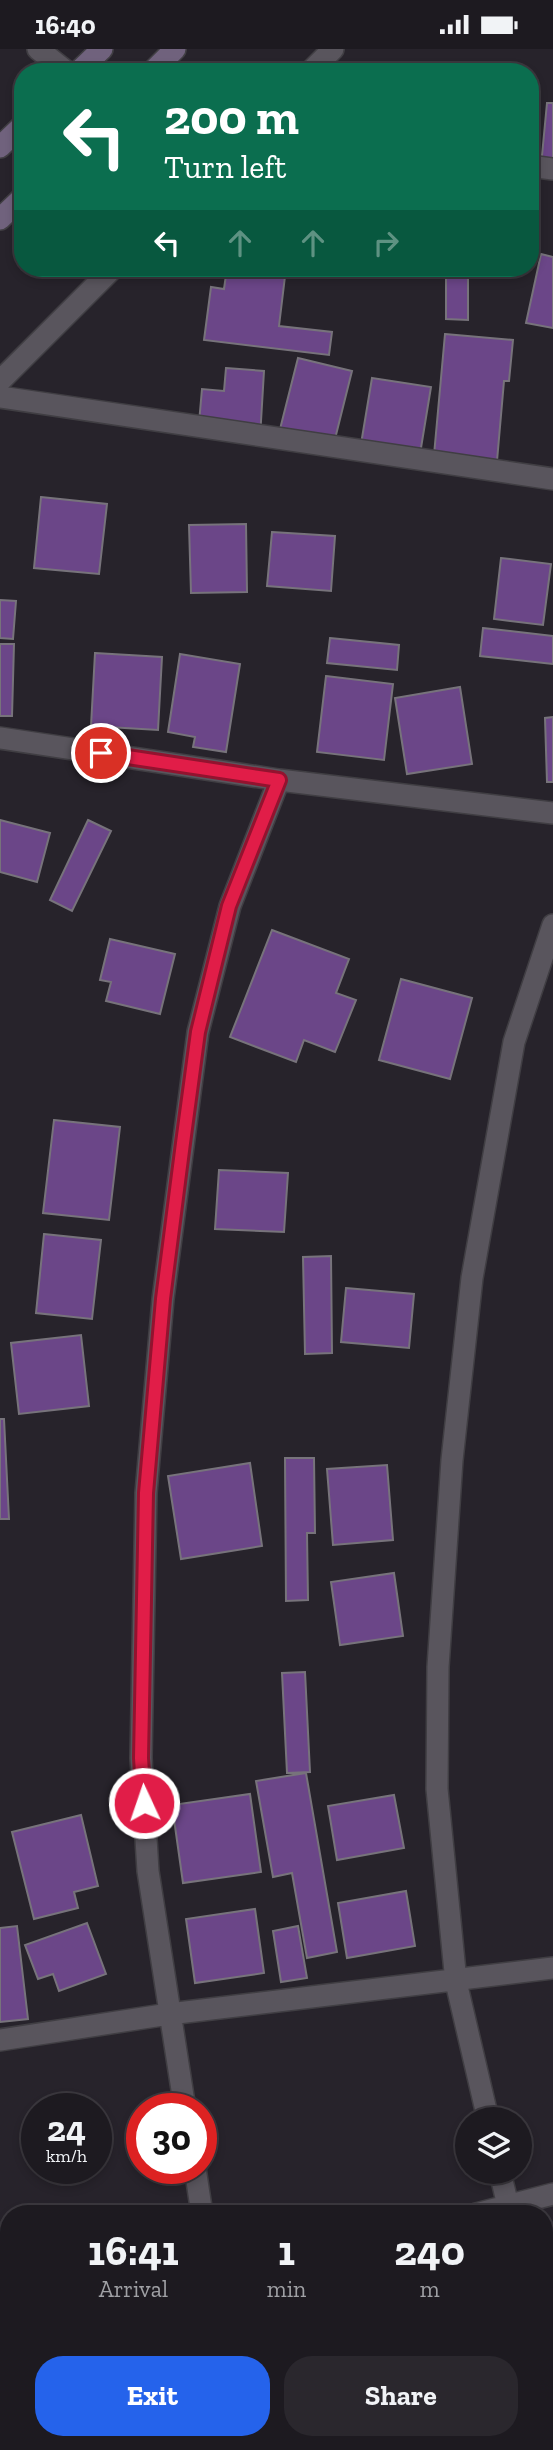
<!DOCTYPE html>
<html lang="en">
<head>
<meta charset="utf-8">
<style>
	:root { --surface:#1d1a20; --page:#2a272d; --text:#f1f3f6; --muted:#a0a1a5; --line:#3b383e; --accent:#2563eb }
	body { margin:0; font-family:"Zilla Slab",serif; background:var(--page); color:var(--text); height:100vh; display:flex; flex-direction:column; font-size:26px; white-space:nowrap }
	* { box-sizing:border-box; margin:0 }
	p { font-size:23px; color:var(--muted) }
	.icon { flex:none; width:38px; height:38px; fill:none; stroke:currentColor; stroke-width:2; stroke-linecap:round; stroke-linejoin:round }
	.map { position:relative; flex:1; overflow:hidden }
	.sheet { position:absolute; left:0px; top:2156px; width:553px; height:245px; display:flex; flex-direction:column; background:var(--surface); border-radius:28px 28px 0 0; box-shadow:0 4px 10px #0003,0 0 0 2px var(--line) }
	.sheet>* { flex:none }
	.top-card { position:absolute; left:14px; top:14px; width:525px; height:214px; border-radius:28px; box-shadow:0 4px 10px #0003,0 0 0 2px var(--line); background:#0b6e4f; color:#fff; overflow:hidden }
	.tools { position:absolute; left:455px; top:2058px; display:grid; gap:14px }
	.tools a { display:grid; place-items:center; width:77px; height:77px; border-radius:50%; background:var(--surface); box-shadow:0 4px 10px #0003,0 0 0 2px var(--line); font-size:35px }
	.speed { position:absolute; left:21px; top:2044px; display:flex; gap:14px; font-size:35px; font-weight:700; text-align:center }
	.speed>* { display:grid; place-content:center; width:91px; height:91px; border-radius:50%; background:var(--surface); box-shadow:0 4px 10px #0003,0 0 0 2px var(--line); line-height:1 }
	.speed small { font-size:18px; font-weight:400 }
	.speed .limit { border:10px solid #d22; background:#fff; color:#111 }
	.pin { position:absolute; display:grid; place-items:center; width:60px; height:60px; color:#fff; margin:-30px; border:4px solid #fff; border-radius:50%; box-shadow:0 2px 7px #0007 }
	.me { position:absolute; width:77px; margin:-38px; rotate:357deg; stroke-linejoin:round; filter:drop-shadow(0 0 5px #0008) }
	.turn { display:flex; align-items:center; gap:24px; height:147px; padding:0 35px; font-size:32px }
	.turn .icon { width:91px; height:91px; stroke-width:2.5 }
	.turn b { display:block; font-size:49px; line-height:60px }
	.lanes { display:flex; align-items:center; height:66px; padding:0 35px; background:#0003; justify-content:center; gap:35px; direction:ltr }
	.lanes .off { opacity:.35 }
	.eta { display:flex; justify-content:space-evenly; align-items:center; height:119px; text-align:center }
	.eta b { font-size:42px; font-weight:700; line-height:49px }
	.action { display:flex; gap:14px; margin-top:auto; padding:14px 35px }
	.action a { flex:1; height:80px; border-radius:28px; background:var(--accent); color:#fff; font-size:28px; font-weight:700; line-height:80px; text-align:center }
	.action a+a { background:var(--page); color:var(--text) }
	.status { display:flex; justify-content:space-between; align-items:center; height:49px; padding:0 35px; background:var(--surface); direction:ltr }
	.status svg { height:19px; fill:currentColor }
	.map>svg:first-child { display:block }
	.building { fill:#6b4688; stroke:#77737b; stroke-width:2 }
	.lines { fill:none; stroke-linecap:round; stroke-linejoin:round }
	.street-casing { stroke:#403e43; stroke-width:24 }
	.secondary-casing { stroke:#403e43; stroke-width:24 }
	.street { stroke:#59555d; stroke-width:21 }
	.secondary { stroke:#70627d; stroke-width:21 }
	.route-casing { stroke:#92132f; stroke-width:18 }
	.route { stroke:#e11d48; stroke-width:12 }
</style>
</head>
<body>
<div class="status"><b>16:40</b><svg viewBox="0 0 49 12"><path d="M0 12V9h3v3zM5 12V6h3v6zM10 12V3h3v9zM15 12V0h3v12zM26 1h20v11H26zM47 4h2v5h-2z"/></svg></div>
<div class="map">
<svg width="553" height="2401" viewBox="0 0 553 2401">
	<rect width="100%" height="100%" fill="#27232b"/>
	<path class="building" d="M547 54H553V118L541 117Z
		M541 205 553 208V279L526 274Z
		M227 219H286L279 277 332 283 329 306 204 291 211 238 224 240Z
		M446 224H468V271L446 270Z
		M445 285 513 291 509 332H504L497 412 434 406Z
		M298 309 352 322 331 406 277 392Z
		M226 319 264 322 260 389 198 385 202 340 224 342Z
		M372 329 431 338 420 405 361 395Z
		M41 448 107 455 99 525 34 519Z
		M246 475 247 543 191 544 189 476Z
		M272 483 335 487 331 542 267 537Z
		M501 509 551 515 543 576 494 570Z
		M0 551 16 552 13 590 0 589Z
		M483 579 553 587V615L480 607Z
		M330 589 399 596 397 621 327 614Z
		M0 595H14L12 667H0Z
		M95 604 162 608 158 681 91 677Z
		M180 605 240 615 226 703 193 698 195 688 168 683Z
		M326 627 393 635 384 711 317 703Z
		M460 638 472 715 407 725 395 649Z
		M553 668V733H547L545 669Z
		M0 771 50 784 37 833 0 823Z
		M88 771 111 782 72 862 50 851Z
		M272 881 349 910 336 944 356 951 335 1003 304 991 296 1013 230 988Z
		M110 890 175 905 160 965 106 952 111 933 100 931Z
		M401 930 472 949 450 1030 379 1011Z
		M54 1071 120 1078 109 1171 43 1164Z
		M219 1121 288 1124 284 1183 215 1180Z
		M44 1185 101 1191 92 1270 36 1264Z
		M331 1207 332 1304 305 1305 303 1208Z
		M346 1239 414 1245 409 1299 341 1293Z
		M81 1286 89 1357 19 1365 11 1294Z
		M0 1370H4L9 1470H0Z
		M285 1409H314L315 1484H307L308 1551 286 1552Z
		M250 1414 262 1497 181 1510 168 1427Z
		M387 1416 393 1491 333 1496 327 1420Z
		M394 1524 403 1587 340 1596 331 1533Z
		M305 1623 310 1723 287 1724 282 1624Z
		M306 1724 337 1903 307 1909 292 1824 273 1828 256 1732Z
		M250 1745 261 1823 183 1834 172 1756Z
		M394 1746 404 1799 337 1811 328 1757Z
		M81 1766 98 1837 74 1843 78 1859 34 1870 12 1783Z
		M406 1842 415 1897 347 1909 338 1854Z
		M255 1860 264 1924 195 1934 186 1870Z
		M87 1874 106 1925 59 1942 53 1925 38 1930 25 1896Z
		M17 1877 28 1970 0 1973V1879Z
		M298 1877 307 1929 281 1933 273 1882Z
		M9 2373V2392H66L70 2401H0V2376Z
		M73 2392H98L101 2401H75Z
		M301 2392H361L339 2401H293L291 2396Z
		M538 2392 542 2401H456L452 2393Z"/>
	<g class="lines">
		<g class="street-casing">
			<path id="street" d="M38 0 67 23
				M310 23 333 0
				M530 117 553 120
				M0 332 113 219
				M0 348 553 430
				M0 689 279 731 553 764
				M0 1991 169 1965 553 1919
				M185 2060 148 1822 141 1709 146 1444 163 1250 198 983 230 857 279 731
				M488 2070 456 1933 437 1740 438 1618 452 1411 472 1229 514 993 553 876
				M195 2119 202 2165
				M500 2123 510 2165
				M476 2165 553 2145
				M0 2271 9 2269
				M544 2289 553 2313
				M267 2392 271 2401"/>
		</g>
		<g class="secondary-casing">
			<path id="secondary" d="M78 23 102 0
				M152 23 175 0
				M0 98 23 76
				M0 170 23 148"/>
		</g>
		<use href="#street" class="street"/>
		<use href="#secondary" class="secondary"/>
	</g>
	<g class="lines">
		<g class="route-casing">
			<path id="route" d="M101 704 279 731 229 857 198 983 183 1094 163 1250 146 1444 141 1709 144 1754"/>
		</g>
		<use href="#route" class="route"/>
	</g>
</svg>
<div class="tools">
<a><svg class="icon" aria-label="layers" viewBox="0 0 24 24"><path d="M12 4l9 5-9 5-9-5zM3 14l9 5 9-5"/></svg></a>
</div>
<div class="speed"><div>24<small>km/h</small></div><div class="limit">30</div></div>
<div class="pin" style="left:101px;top:704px;background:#d93025"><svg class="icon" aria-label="arrive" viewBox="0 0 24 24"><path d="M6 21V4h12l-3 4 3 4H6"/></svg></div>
<svg class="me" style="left:144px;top:1754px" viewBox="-20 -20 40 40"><circle r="17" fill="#e11d48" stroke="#fff" stroke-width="3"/><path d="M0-11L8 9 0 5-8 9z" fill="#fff"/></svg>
<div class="top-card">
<div class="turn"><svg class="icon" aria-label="left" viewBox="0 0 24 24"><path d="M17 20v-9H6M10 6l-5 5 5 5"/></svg><div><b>200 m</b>Turn left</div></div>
<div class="lanes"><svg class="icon" aria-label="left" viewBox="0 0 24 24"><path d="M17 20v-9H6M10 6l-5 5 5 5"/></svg><svg class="icon off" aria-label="ahead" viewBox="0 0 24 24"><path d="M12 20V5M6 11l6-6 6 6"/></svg><svg class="icon off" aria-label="ahead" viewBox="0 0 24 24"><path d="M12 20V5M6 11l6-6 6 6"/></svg><svg class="icon off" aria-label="right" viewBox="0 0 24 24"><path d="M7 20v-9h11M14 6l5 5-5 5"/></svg></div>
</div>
<section class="sheet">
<div class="eta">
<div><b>16:41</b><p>Arrival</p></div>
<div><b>1</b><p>min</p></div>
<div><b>240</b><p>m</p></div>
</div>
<div class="action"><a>Exit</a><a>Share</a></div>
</section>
</div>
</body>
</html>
